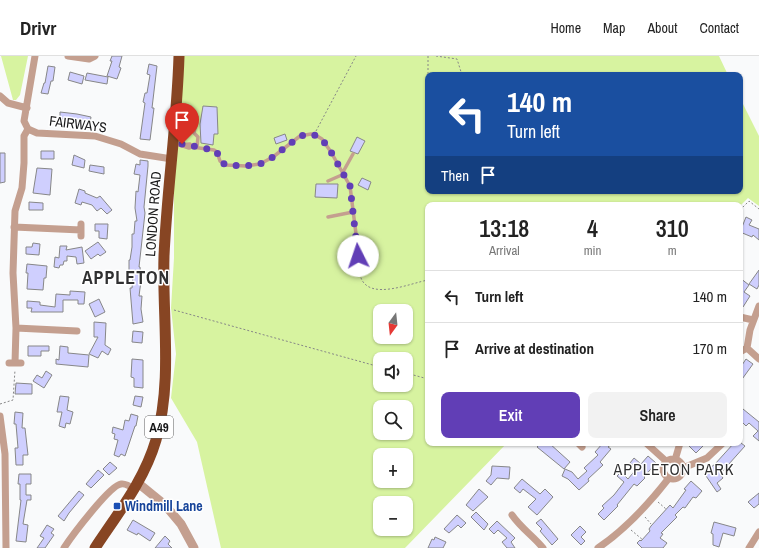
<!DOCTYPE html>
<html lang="en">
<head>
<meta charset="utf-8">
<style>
	:root { --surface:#fff; --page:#f2f2f2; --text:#222; --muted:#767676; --line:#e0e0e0; --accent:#613eb6 }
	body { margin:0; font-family:"Archivo Narrow",sans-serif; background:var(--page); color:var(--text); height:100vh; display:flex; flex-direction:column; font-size:15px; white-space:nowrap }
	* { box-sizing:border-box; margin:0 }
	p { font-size:13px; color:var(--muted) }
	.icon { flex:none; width:22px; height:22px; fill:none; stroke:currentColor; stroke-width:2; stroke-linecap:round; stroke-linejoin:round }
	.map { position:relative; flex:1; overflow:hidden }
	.details { position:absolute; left:425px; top:146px; width:318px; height:244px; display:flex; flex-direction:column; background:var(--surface); border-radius:8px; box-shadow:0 1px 3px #0004 }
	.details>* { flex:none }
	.guide { position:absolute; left:425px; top:16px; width:318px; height:122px; border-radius:8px; box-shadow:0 1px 3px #0004; background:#1a4fa0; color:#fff; overflow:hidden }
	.needle { width:26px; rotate:195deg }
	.buttons { position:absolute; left:373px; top:248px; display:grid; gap:8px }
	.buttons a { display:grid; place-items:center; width:40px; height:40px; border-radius:8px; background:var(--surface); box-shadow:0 1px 3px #0004; font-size:20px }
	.pin { position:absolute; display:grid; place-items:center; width:34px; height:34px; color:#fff; margin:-41px -17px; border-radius:50% 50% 50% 0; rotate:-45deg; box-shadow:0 0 4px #0007 }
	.pin .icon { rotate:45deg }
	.me { position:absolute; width:44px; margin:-22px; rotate:356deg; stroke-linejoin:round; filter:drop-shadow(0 0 3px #0008) }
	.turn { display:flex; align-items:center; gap:14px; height:84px; padding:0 16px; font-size:18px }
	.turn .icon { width:52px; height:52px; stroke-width:2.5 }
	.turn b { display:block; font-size:28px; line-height:34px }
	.then { display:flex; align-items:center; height:38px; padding:0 16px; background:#0003; gap:8px; font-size:15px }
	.eta { display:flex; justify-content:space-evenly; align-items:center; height:68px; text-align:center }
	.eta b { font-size:24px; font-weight:600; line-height:28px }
	.button { display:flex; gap:8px; margin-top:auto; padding:8px 16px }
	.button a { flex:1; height:46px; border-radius:8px; background:var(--accent); color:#fff; font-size:16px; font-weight:600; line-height:46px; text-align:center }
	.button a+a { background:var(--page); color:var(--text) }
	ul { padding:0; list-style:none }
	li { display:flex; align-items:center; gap:12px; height:52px; padding:0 16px; border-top:1px solid var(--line) }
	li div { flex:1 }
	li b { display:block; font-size:15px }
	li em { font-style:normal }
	header { display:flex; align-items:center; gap:24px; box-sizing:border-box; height:56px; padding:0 20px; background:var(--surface); border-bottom:1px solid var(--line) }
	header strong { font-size:19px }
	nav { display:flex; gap:22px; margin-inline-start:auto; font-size:14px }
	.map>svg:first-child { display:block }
	.green { fill:#d7f3a0; fill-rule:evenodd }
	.building { fill:#cfcffe; stroke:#878788 }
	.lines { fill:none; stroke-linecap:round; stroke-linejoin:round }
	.path { stroke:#868687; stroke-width:1; stroke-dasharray:2 2; stroke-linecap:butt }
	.service { stroke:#c49f8f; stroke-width:3.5 }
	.minor { stroke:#c49f8f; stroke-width:7 }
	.tertiary { stroke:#c49f8f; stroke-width:9 }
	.trunk { stroke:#874523; stroke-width:11 }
	.route { stroke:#613eb6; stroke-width:7; stroke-dasharray:0 12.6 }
	.transit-dot { fill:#1a4fb4; stroke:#fff; stroke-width:1.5 }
	.labels { text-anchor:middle; stroke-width:3; stroke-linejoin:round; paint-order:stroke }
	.shield { fill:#fff; stroke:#5d5d5d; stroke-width:1 }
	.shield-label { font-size:13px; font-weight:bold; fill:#171718 }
	.street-label { font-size:14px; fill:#171718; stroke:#fff }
	.transit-label { font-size:14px; font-weight:bold; fill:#164399; stroke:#fff; text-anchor:start }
	.quarter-label { font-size:16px; letter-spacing:1px; fill:#303031; stroke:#fff }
	.district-label { font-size:18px; font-weight:bold; letter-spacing:1px; fill:#303031; stroke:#fff }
</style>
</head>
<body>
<header>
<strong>Drivr</strong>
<nav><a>Home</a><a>Map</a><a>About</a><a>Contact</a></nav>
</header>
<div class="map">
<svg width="759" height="492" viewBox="0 0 759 492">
	<rect width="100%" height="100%" fill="#f9fafb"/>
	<path class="green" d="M1 0H28L20 39 16 44H13Z
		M177 0H719L728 19H428V135H740V42L759 80V150L748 142 740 150 428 149V387H507L405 492H221L197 386 171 342 176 298 171 252 174 202V80ZM380 255H406V281H380ZM380 303H406V329H380ZM380 351H406V377H380ZM380 399H406V425H380ZM380 447H406V473H380Z"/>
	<path class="building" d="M112 0H122L119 11 121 12 117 23 107 20 112 5H110Z
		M149 8 157 10 152 52H154L150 84 140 83 145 47 143 46 145 37H147L150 19 147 18Z
		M48 10 55 11 53 25H51L48 38 41 37 44 27H45Z
		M70 16 84 20 82 28 68 24Z
		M87 17 108 21 107 28 85 24Z
		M203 50 217 51 218 78H214L213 89 201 87 200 68Z
		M60 56 77 58 91 61 90 67 76 63H60Z
		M285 78 287 84 276 88 274 82Z
		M357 81 365 85 358 98 350 95Z
		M41 95H54V103H41Z
		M0 97H5V126L0 127Z
		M74 99 85 104 84 112 72 109Z
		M140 104 148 105V110L144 151 145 157 139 211H140L141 225 139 240H142L141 253 143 266 133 268 130 232H132L133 220H129V204H130L132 191V178H134L135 165H137L135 152 136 135 138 136 140 119 134 118 136 108 140 109Z
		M90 109 104 111V118L89 115Z
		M37 112 52 113 50 139 33 137Z
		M362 122 371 126 368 134 358 129Z
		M316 128H338L337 142 315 141Z
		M79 133 85 135V137L97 142 100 140 112 154 107 158 101 152 97 155 92 149 82 146 81 149 75 147Z
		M29 146 43 147V154H29Z
		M746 161 752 164 749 169 759 173V184L753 179 752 181 740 176Z
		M95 168H108L107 183 99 182V175H95Z
		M98 186 106 196 100 200 98 198 91 203 85 195Z
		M33 187 40 188 39 199 26 198V191H32Z
		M60 190H67L66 194 82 191 84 207 77 208 76 201 67 200V205H64L63 209H60L59 212 54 211 55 201 59 202Z
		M27 208 47 210 46 222H44L43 234 27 233 28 217H26Z
		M759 214V229L757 233 749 228Z
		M740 222 749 229 744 236 750 240 743 251 740 249Z
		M70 235 85 236 84 248H78V244H63V256H31L32 252H27V245L40 246V249L55 251 56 238 70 239Z
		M99 243 105 256 95 261 89 248Z
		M94 266 106 267 105 289 111 293 108 299 102 295 98 302 89 298 98 281H94Z
		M133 275 143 276 142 287 132 286Z
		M28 290H49V295H41V300H28Z
		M60 290 68 291V297L89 299 88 311 56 308V303L59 304Z
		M132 303 143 304V332L134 331V322L131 321Z
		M746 303 753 308 740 326V312Z
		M46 315 52 319 44 332 33 325 37 319 42 322Z
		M16 327 32 328V338H15Z
		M60 340 69 341 67 354 73 356 70 368 66 367 65 372 59 370 62 356H57Z
		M135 340 143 341 141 351 133 349Z
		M743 353 759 366V385L753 380 758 375 749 367 746 370 740 364V357Z
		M15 356 23 357 22 372H25L28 399H23V409H16L15 392H18L16 368H14Z
		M131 358 138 360 136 370H135L125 400 121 398 119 401 114 399 118 384 114 383 115 378 112 377 113 371 123 374 125 364 129 365Z
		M541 387H549L570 406 564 413 537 391Z
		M603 387H613L608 391 611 393 600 406 603 409 588 423 589 425 579 434 568 423 562 420 565 413 572 416 578 423 587 415 584 412 598 399 595 396Z
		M686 387H706L696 397Z
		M734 387H741L745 390 720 418 723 422 717 427 721 433 717 436 704 417 715 408Z
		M648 400 656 407 644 421 645 422 637 430 634 428 617 449 618 450 604 464 598 458 604 452 602 450 614 439 624 426 617 420 621 416 628 423 637 412 630 407 634 402 641 408Z
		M110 406 117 412 109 419 103 413Z
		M492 410 510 411 509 423 497 422 491 429 486 425 491 419Z
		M98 414 104 419 91 432 86 428Z
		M19 418H31V428H26V439H31V444H27L23 468 28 469 26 486 16 485 21 444H20V428H18Z
		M522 423 540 438 545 433 553 441 537 459 528 451 536 443 523 433 520 437 514 432Z
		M691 425 702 435 696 442 693 441 685 452 683 451 675 459 677 461 661 477 663 478 660 482 667 487 663 492H642L637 487 640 484 641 485 650 475 649 473 651 470 670 449 673 452 686 434 684 433Z
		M479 433 488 441 473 455 466 449Z
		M79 435 84 439 69 457 64 465 58 460Z
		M759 437V448L754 452 748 446Z
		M476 456 488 468 484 474 471 461Z
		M457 459 466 467 461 472 458 469 449 477 444 473Z
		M541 463 558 483 552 489 540 475 542 473 536 467Z
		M133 464 155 477 150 485 138 477 137 479 127 474Z
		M497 465 515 482 511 486 515 492H507L502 486 507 482 498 474 494 478 489 473Z
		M714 466 736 472 734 480 723 477 719 491 713 489V478L711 477Z
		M47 469 54 473 51 477 54 479 45 492H37L44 482 40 480Z
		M580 470 586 476 581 481 585 485 581 489 571 479Z
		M165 480 170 485 168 488 172 492H155Z
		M435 481 446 486 443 492H428L432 483 434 484Z"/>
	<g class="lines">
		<path class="path" d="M428 0V20
			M436 0 457 3 462 19
			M316 75 356 0
			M740 154 749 145 759 153
			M356 182C357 195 357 210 361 222 370 245 411 227 428 224
			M174 254 380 311
			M406 317 428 323
			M0 348 13 344 15 314
			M658 446 666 453
			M645 461 651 468
			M631 474 643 484"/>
		<path class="service" d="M179 89 190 88 192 91
			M180 89 189 92 192 91 214 94 217 96 220 105 226 109 246 110 260 108 273 101 300 80 311 78 317 80 322 83 331 96 350 130 356 178
			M197 91 198 81 194 77 197 61
			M343 116 353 98
			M328 125 344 118
			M328 161 353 156"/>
		<path class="minor" d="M68 0 89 3 95 0
			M0 40 8 47 27 52
			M28 73 37 77 95 80 121 88 140 98 172 103
			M14 171 81 174
			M81 180V168
			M740 261 753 264
			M16 272 77 275
			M747 292 759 303
			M740 296 747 292 750 274 759 250
			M9 307H21
			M15 307 16 272 13 217 15 155 22 132 24 107V80L28 73 24 65 35 0
			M0 360 5 398 6 492
			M578 387 582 391
			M646 387 667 406
			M663 413a10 10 0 1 1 20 0a10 10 0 1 1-20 0Z
			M675 404 680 387
			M683 412 707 402 723 387
			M512 459C521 472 533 480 543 492
			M64 492C71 481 110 429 121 428 126 427 131 431 135 434
			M598 492C626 473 648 449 669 422
			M749 492 759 476"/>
		<path class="tertiary" d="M138 427 165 449 181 468 194 492"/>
		<path class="trunk" d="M95 492C118 457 144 425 156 384 173 324 162 261 164 200 167 133 177 67 179 0"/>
	</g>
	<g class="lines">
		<path class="route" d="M182 88 214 94 217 96 220 105 226 109 246 110 260 108 273 101 300 80 311 78 317 80 322 83 331 96 350 130 358 200"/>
	</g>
	<rect class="transit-dot" x="113" y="446" width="8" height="8" rx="2"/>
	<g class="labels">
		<rect class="shield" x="145" y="360" width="28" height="22" rx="3"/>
		<g class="shield-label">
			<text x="159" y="376">A49</text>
		</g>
		<g class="street-label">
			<text transform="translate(78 68) rotate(7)" y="5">FAIRWAYS</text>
			<text transform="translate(153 158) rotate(-86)" y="5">LONDON ROAD</text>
		</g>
		<g class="transit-label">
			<text x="125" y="455">Windmill Lane</text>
		</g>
		<g class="quarter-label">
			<text x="674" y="419">APPLETON PARK</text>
		</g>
		<g class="district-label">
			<text x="126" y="228">APPLETON</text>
		</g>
	</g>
</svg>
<div class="buttons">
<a><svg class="needle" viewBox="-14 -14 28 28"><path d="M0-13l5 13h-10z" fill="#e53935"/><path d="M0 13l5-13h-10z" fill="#767676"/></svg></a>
<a><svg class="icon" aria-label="sound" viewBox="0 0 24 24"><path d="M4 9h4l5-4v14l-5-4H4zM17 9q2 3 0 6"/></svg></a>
<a><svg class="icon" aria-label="search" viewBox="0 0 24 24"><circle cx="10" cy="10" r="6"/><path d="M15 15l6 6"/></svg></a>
<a>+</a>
<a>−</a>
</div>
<div class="pin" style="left:182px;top:88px;background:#d93025"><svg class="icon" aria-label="arrive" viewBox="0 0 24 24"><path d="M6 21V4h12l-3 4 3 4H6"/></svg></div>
<svg class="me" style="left:358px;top:200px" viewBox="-20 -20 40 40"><circle r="19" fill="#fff"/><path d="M0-13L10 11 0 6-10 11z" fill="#613eb6"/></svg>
<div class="guide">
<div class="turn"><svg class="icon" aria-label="left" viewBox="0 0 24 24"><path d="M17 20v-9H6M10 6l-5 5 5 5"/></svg><div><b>140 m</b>Turn left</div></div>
<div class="then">Then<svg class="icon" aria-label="arrive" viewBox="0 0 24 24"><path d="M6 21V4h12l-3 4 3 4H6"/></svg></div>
</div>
<section class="details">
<div class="eta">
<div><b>13:18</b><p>Arrival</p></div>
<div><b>4</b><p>min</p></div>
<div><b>310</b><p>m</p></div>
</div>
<ul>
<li><svg class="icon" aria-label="left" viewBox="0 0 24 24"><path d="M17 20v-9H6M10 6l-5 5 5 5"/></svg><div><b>Turn left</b></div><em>140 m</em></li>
<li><svg class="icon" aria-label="arrive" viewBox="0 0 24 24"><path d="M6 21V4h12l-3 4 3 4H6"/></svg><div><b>Arrive at destination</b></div><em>170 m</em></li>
</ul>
<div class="button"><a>Exit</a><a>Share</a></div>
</section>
</div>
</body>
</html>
